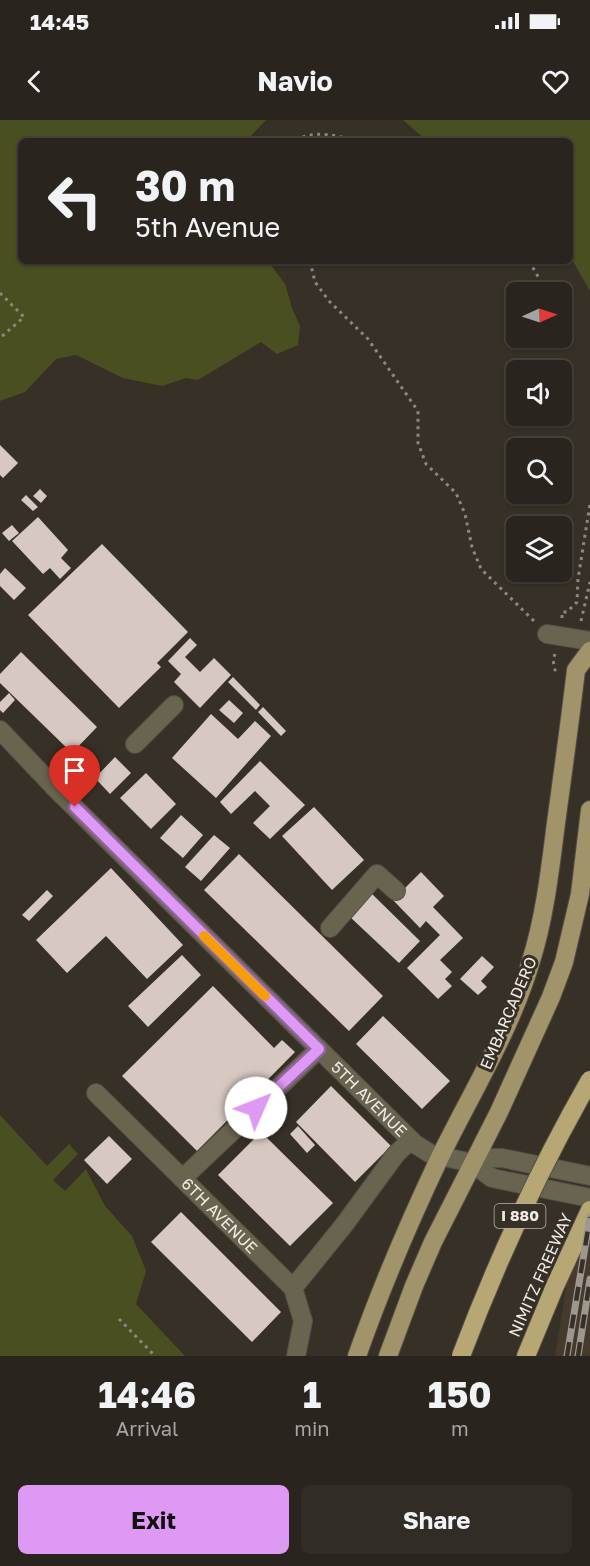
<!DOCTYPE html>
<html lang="en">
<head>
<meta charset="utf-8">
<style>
	:root { --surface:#29241d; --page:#312c26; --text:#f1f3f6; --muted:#a5a4a4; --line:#45413b; --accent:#dd99f3 }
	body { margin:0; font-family:"Golos Text",sans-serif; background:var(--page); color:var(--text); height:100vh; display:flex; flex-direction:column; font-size:22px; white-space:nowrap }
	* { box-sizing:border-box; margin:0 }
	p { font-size:20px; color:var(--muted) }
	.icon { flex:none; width:33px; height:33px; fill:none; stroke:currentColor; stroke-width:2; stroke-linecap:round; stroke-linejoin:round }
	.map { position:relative; height:1236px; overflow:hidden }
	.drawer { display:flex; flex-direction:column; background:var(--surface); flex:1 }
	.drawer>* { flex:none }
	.top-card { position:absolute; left:18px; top:18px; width:555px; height:126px; border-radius:9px; box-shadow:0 2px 4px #0004,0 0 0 2px var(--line); background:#29241d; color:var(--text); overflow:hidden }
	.needle { width:39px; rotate:87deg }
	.fabs { position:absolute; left:506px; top:162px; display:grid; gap:12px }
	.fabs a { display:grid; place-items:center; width:66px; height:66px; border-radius:9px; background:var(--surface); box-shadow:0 2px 4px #0004,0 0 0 2px var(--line); font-size:30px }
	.pin { position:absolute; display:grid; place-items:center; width:51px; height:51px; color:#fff; margin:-62px -26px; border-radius:50% 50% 50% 0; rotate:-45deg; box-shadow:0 0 6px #0007 }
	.pin .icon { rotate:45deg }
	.me { position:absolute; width:66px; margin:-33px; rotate:46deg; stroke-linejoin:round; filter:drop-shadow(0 0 4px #0008) }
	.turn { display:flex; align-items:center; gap:21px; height:126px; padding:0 18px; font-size:27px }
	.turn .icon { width:78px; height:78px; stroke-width:2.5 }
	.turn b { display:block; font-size:42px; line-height:51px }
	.eta { display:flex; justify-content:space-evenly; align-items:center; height:102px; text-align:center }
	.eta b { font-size:36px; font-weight:700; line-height:42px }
	.primary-button { display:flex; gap:12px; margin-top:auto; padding:12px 18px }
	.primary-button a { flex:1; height:69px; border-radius:9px; background:var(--accent); color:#111; font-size:24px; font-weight:700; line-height:69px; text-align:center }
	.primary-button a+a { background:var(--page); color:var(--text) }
	.status { display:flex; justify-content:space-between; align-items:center; height:42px; padding:0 30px; background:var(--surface); direction:ltr }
	.status svg { height:16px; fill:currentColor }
	header { display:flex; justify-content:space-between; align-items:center; height:78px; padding:0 18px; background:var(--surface); font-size:27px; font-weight:700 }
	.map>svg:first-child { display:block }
	.built { fill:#463a2d }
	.water { fill:#494f20 }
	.pier { fill:#373027 }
	.building { fill:#d7c9c2 }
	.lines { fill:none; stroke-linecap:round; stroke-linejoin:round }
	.minor-casing { stroke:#554e46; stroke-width:20 }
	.major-casing { stroke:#554e46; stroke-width:20 }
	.highway-casing { stroke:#554e46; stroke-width:20 }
	.path { stroke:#8d8780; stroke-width:3; stroke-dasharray:3 4.5; stroke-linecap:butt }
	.minor { stroke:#69644f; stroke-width:18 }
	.major { stroke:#a1946a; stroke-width:18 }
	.highway { stroke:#b6a775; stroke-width:18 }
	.rail-casing { stroke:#9d9790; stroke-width:7 }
	.rail { stroke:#373027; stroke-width:4.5; stroke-dasharray:14; stroke-linecap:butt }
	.highway-bridge-casing { stroke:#554e46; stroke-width:20; stroke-linecap:butt }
	.highway-bridge { stroke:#b6a775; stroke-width:18 }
	.route-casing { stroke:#90639e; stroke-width:15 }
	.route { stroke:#dd99f3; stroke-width:10 }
	.slow { stroke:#f59e0b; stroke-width:10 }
	.labels { text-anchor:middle; stroke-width:6; stroke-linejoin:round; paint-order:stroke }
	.shield { fill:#373027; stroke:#b9b4ad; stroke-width:1.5 }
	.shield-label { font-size:15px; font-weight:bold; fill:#f1ece7 }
	.street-label { font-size:16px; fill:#f1ece7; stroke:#373027 }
</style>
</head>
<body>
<div class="status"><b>14:45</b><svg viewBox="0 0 49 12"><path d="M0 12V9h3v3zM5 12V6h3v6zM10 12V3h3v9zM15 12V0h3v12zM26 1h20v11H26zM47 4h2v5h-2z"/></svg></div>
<header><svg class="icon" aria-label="back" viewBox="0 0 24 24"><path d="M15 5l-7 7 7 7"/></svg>Navio<svg class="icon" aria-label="heart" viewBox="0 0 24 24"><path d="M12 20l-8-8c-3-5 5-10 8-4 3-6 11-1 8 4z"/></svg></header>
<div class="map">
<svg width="590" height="1236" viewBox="0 0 590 1236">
	<rect width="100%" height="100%" fill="#373027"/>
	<path class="built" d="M575 1114 590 1116V1236H555Z"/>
	<path class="water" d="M0 0H266L246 21H21V141H268L285 164 292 188 300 206 298 225 277 234 261 222 198 260 186 258 162 266 123 258 76 235 56 239 25 272 0 281Z
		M403 0H590V171L570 136V21H427Z
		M0 995 47 1046 69 1024 78 1034 105 1086 132 1116 146 1151 136 1184 185 1236H0Z"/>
	<path class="pier" d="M78 1034 88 1047 65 1071 53 1060Z"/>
	<path class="building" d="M0 325 18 343 3 358 0 355Z
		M40 369 47 376 41 383 33 376Z
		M26 375 38 387 33 391 21 380Z
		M38 397 68 430 61 438 71 448 60 459 50 448 43 454 12 421Z
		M12 405 19 413 9 421 2 413Z
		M102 424 188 512 157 543 161 547 119 588 28 495Z
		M5 448 26 468 14 480 0 466V454Z
		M190 518 197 525 185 537 200 552 214 538 231 555 200 588 174 562 181 554 168 541Z
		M21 532 97 607 72 633 0 563V554Z
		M233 557 260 585 256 590 228 562Z
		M9 573 15 580 3 593 0 590V582Z
		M229 580 243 593 234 603 219 590Z
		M263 587 286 611 281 616 258 592Z
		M211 594 238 619 255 601 271 616 216 678 172 638Z
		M115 637 131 653 110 674 95 658Z
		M260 641 305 685 270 719 253 703 270 686 255 671 231 694 220 682Z
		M146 653 176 684 151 709 120 678Z
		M314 687 364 740 332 770 282 716Z
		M181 695 203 715 183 738 160 718Z
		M214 715 230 728 201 761 185 747Z
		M239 734 383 876 349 911 204 770Z
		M111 748 183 825 147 859 106 816 67 853 36 820Z
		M421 752 444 776 433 787 463 818 440 840 452 852 445 859 452 866 438 879 407 848 440 815 426 801 420 808 393 780Z
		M47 770 53 776 29 801 22 795Z
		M371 773 420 821 399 843 349 796Z
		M182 835 201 855 148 907 128 886Z
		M482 836 494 847 481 861 487 867 478 875 460 859Z
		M213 866 274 928 282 920 295 932 197 1031 122 956Z
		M383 896 450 961 422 989 356 924Z
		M331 966 391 1026 355 1062 296 1002Z
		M298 1006 315 1025 307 1033 290 1014Z
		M261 1012 333 1083 290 1126 218 1055Z
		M109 1016 132 1039 107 1064 84 1040Z
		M181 1092 281 1192 252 1222 151 1122Z"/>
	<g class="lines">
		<g class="minor-casing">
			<g id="minor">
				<path d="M547 514 590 521"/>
				<path id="s1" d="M0 610 58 671 415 1024 431 1034 472 1043 492 1058 590 1078"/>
				<path d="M135 624 174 585"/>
				<path d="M330 808 377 754 396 771"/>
				<path id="s2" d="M96 973 293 1168 303 1201 296 1236"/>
				<path d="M472 1043 490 1038H502L590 1056"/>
				<path d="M183 1058 319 929"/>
				<path d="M293 1168 344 1105 396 1034 411 1020"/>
			</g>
		</g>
		<g class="major-casing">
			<path id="major" d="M357 1236C381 1168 410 1100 441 1035 472 972 511 909 531 841 545 796 550 750 556 703 563 652 570 601 576 550L590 531
				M388 1236 414 1166 433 1122 499 992 551 877 564 842 580 774 590 690"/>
		</g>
		<g class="highway-casing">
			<path id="highway" d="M526 1236 555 1166 590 1090"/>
		</g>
		<path class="path" d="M296 21C314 8 339 17 360 21
			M310 141 315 162 329 181 368 219 418 291V323L426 344 456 373 465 394 472 427 481 449 535 502
			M529 141 547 172
			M0 173 24 197 0 218
			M562 498V492H567L577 482 578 459 590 384
			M581 501 590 462
			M555 534 553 540 555 550 559 549
			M119 1199 155 1236"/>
		<use href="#minor" class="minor"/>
		<use href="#major" class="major"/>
		<use href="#highway" class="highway"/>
		<g class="rail-casing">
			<path id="rail" d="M567 1236 590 1097
				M578 1236 590 1159"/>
		</g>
		<use href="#rail" class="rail"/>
		<g class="highway-bridge-casing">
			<path id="highway-bridge" d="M461 1236C497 1141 539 1049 590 960"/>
		</g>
		<use href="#highway-bridge" class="highway-bridge"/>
	</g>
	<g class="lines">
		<g class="route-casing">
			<path id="route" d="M75 687 319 929 256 988"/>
		</g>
		<use href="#route" class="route"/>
		<path class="slow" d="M204 816 265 876"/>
	</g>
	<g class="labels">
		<rect class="shield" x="494.5" y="1084" width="51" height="24" rx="4.5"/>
		<g class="shield-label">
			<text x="520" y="1101">I 880</text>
		</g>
		<g class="street-label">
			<text transform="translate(508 893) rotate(-67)" y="6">EMBARCADERO</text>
			<text dy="6" stroke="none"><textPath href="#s1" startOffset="522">5TH AVENUE</textPath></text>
			<text dy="6" stroke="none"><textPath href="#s2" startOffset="174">6TH AVENUE</textPath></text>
			<text transform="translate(540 1155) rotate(-66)" y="6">NIMITZ FREEWAY</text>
		</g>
	</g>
</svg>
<div class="fabs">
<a><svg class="needle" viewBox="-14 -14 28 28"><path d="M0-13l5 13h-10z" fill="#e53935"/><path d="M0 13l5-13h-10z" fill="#a5a4a4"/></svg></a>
<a><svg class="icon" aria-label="sound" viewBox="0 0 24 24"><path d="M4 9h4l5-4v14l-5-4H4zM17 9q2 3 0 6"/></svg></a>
<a><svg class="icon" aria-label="search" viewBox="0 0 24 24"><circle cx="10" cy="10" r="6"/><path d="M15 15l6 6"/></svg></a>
<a><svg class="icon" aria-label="layers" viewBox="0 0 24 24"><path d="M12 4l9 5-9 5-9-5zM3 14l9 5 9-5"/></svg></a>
</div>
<div class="pin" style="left:75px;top:687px;background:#d93025"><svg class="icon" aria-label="arrive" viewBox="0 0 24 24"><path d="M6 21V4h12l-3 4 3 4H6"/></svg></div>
<svg class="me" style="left:256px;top:988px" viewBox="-20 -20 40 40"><circle r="19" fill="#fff"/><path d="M0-13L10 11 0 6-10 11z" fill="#dd99f3"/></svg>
<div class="top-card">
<div class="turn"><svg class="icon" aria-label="left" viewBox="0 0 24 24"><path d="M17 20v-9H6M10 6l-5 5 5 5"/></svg><div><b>30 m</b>5th Avenue</div></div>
</div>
</div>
<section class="drawer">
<div class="eta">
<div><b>14:46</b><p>Arrival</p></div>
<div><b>1</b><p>min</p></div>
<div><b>150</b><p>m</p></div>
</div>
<div class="primary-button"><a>Exit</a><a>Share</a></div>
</section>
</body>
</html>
